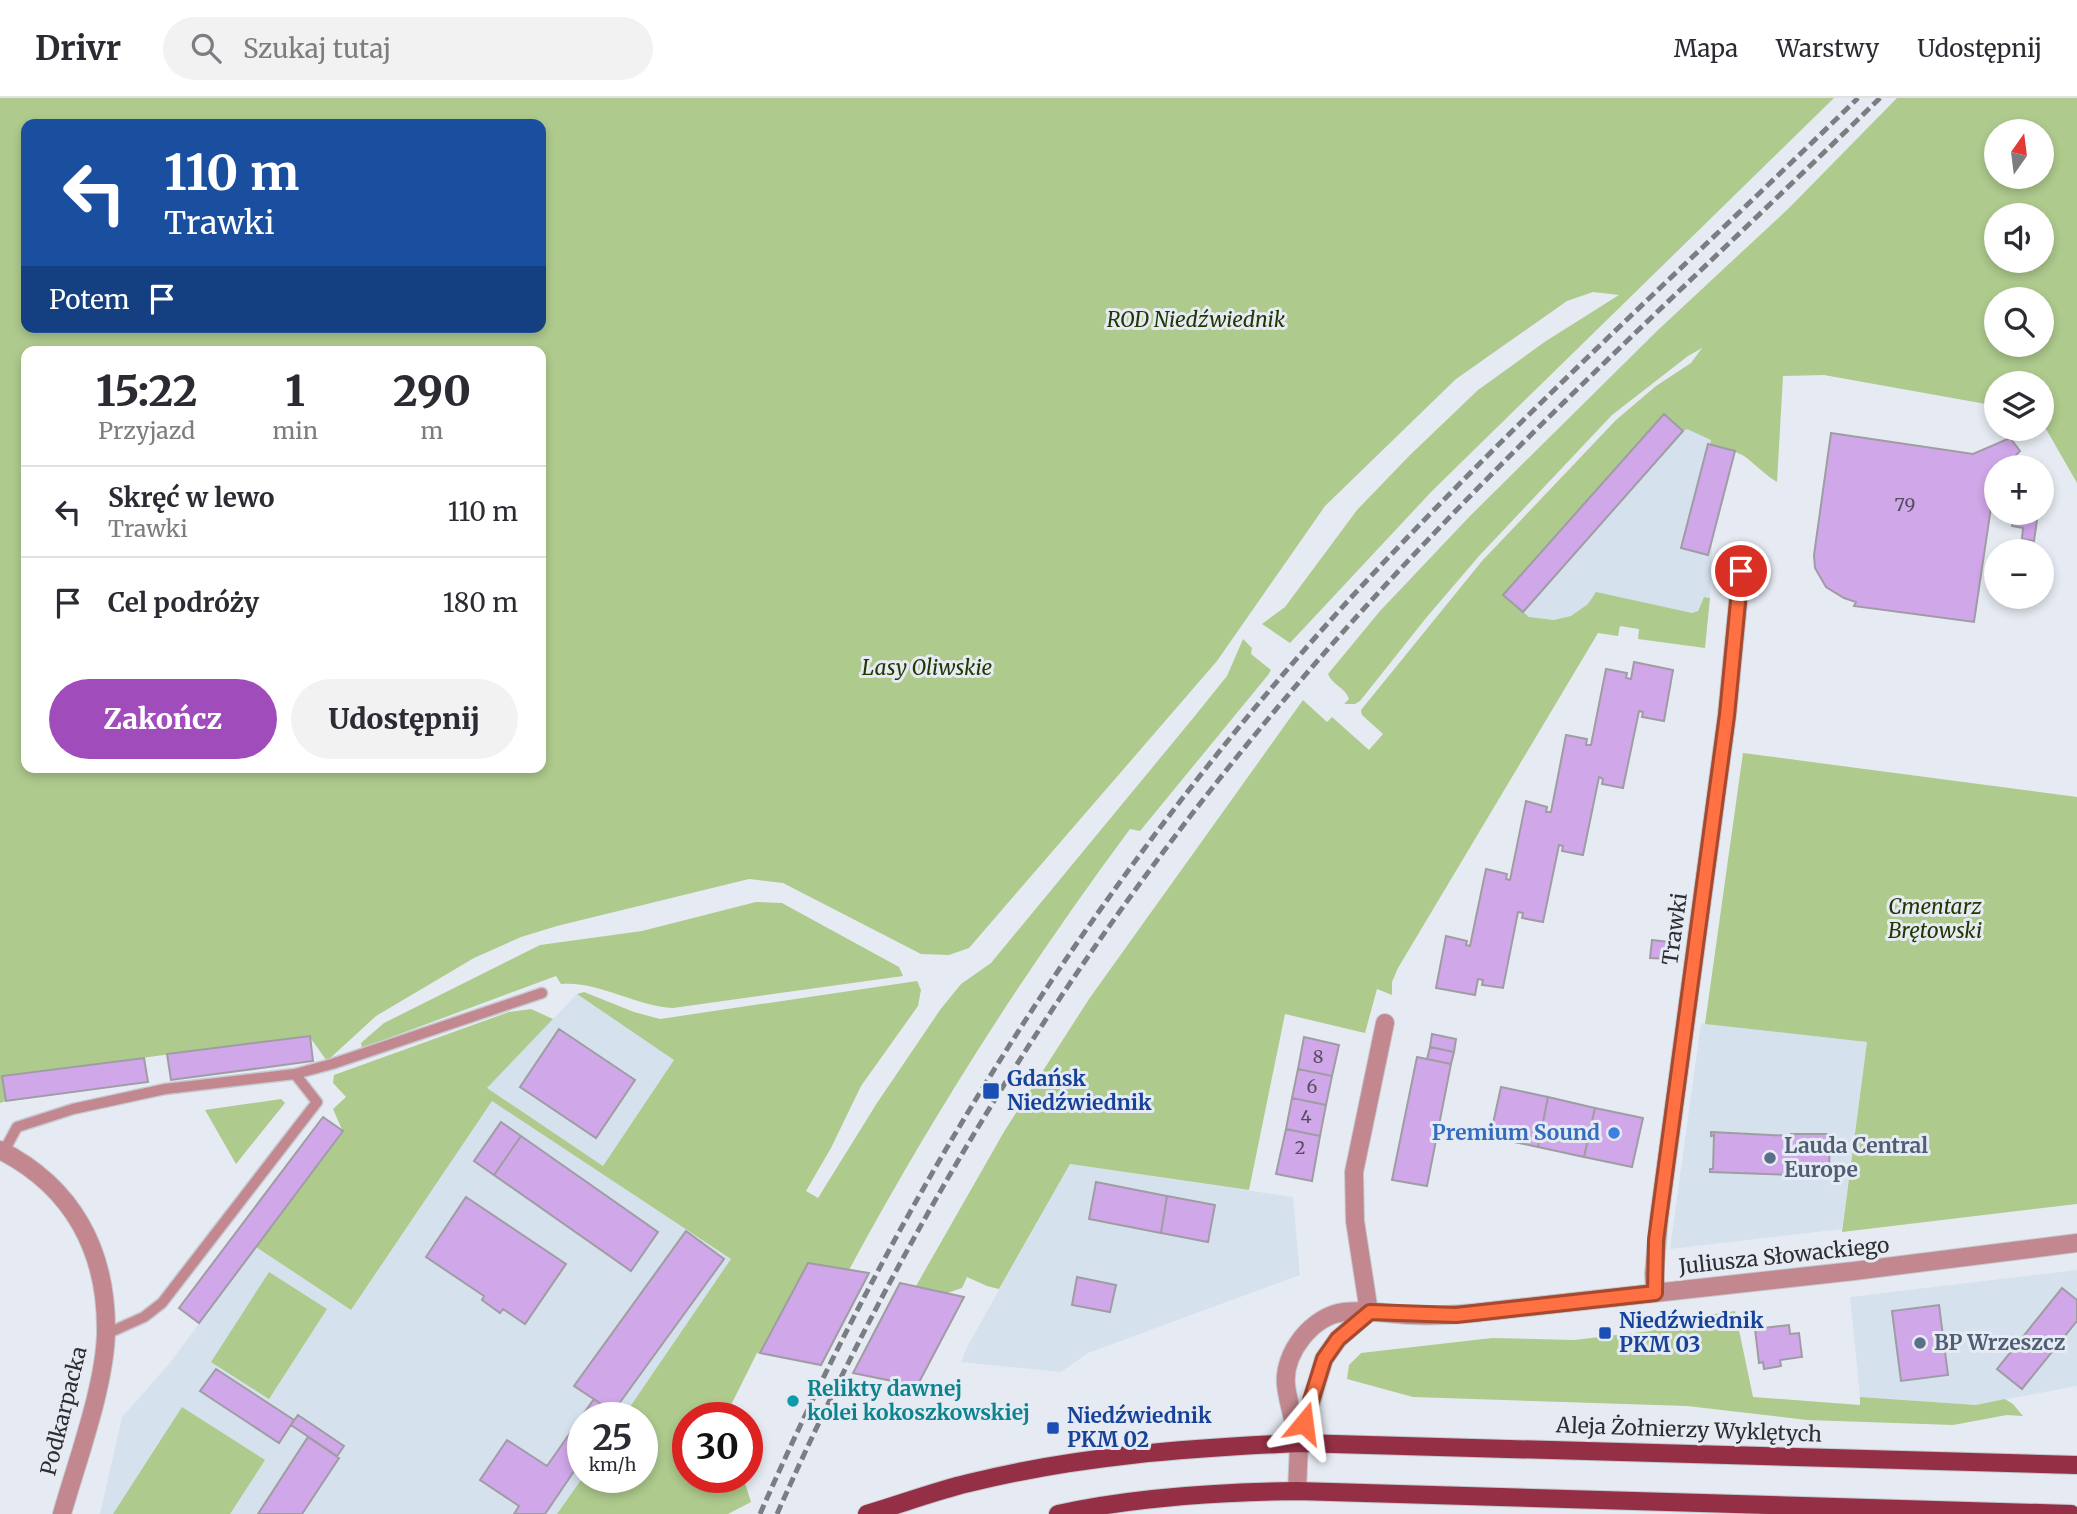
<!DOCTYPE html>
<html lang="pl">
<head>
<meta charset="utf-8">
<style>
	:root { --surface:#fff; --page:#f2f2f3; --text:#2b2b33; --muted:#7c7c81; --line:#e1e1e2; --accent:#a04cbb }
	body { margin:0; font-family:Merriweather,serif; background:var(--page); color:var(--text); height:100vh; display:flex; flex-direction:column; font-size:26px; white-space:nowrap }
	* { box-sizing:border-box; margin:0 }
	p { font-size:23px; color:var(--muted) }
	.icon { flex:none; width:38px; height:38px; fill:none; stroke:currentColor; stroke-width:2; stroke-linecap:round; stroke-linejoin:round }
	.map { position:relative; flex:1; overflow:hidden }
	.sheet { position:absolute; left:21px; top:248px; width:525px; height:427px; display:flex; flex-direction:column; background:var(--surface); border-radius:14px; box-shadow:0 4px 10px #0003 }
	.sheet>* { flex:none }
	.guide { position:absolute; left:21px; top:21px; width:525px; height:214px; border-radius:14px; box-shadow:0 4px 10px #0003; background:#1a4fa0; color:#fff; overflow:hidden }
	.needle { width:46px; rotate:14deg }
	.tools { position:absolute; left:1984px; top:21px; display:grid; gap:14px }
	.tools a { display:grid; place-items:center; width:70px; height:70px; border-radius:50%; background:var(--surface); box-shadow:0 4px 10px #0003; font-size:35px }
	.speed { position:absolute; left:567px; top:1304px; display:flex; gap:14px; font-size:35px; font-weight:700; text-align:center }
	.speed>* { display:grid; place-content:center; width:91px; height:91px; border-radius:50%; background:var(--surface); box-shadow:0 4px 10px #0003; line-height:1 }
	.speed small { font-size:18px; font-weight:400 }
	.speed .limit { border:10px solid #d22; background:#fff; color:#111 }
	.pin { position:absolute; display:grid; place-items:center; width:60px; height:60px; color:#fff; margin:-30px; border:4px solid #fff; border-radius:50%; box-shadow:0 2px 7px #0007 }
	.me { position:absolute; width:77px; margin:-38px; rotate:16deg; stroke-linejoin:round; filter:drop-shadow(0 0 5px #0008) }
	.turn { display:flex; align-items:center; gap:24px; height:147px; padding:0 28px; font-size:32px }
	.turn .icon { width:91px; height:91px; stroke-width:2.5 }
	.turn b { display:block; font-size:49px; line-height:60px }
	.then { display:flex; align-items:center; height:66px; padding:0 28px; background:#0003; gap:14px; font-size:26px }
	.eta { display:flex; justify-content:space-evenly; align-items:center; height:119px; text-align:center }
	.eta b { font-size:42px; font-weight:800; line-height:49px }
	.button { display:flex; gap:14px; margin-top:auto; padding:14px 28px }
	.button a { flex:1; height:80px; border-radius:42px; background:var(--accent); color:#fff; font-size:28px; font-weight:800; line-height:80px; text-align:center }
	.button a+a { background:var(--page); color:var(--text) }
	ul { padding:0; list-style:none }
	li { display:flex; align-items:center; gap:21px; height:91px; padding:0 28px; border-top:2px solid var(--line) }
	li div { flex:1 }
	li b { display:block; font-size:26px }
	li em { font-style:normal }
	header { display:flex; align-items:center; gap:42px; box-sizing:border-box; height:98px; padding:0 35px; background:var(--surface); border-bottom:2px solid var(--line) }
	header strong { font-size:33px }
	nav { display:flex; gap:38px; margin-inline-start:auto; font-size:24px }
	.search { width:490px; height:63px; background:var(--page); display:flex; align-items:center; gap:18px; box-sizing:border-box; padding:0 24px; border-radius:38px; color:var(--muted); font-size:26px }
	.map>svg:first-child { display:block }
	.built { fill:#d6e1ee }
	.green { fill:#aeca8d; fill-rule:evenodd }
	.building { fill:#d0a7e8; stroke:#a09ca3; stroke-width:2 }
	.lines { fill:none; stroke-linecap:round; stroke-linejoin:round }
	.lane-casing { stroke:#c5c9d0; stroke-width:13 }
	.street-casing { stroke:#c5c9d0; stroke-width:20 }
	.primary-casing { stroke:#c5c9d0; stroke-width:20 }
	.lane { stroke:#c3888f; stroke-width:10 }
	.street { stroke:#c3888f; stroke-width:18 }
	.primary { stroke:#952f45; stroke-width:18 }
	.rail { stroke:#7a7e83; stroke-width:5; stroke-dasharray:10 5; stroke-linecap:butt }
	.route-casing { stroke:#a6492c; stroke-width:18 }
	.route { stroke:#ff7043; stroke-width:12 }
	.transit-dot { fill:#1a4fb4; stroke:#e6ebf3; stroke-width:2.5 }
	.shop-dot { fill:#3f7fe0; stroke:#e6ebf3; stroke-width:2.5 }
	.service-dot { fill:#5c6f8a; stroke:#e6ebf3; stroke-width:2.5 }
	.culture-dot { fill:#0f9aa8; stroke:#e6ebf3; stroke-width:2.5 }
	.labels { text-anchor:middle; stroke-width:6; stroke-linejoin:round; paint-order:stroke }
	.number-label { font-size:18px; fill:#554c5f }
	.park-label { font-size:21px; font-style:italic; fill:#233702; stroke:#e6ebf3 }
	.street-label { font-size:21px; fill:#2c2e31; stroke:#e6ebf3 }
	.transit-label { font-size:21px; font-weight:bold; fill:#164399; stroke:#e6ebf3; text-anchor:start }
	.shop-label { font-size:21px; font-weight:bold; fill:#366cbe; stroke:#e6ebf3; text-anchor:end }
	.service-label { font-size:21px; font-weight:bold; fill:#4e5e75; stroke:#e6ebf3; text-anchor:start }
	.culture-label { font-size:21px; font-weight:bold; fill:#0d838f; stroke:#e6ebf3; text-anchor:start }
</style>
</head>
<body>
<header>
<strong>Drivr</strong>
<div class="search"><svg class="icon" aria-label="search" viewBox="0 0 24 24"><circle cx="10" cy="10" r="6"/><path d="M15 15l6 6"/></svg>Szukaj tutaj</div>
<nav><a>Mapa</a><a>Warstwy</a><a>Udostępnij</a></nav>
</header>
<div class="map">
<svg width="2077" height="1416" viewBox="0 0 2077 1416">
	<rect width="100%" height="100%" fill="#e6ebf3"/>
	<path class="built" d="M1664 316 1711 342 1710 346 1735 353 1712 445 1710 500 1704 499 1698 513 1692 515 1588 506 1571 519 1554 522 1529 519 1503 497Z
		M577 896 675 962 603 1068 487 990Z
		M1701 925 1867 944 1842 1131 1670 1151Z
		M492 1002 732 1161 623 1319 583 1320V1379L557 1416H100L122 1319 169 1266 256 1149 351 1212Z
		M1070 1066 1293 1099 1300 1177 1088 1255 1061 1274 961 1264 967 1249Z
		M2077 1172V1288L1976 1307 1860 1299 1850 1199Z"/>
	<path class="green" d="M0 0H1834L1432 393 1290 545 1262 526 1285 509 1357 412 1410 357 1478 292 1546 243 1619 197 1593 194 1567 203 1456 281 1325 408 1217 563 969 850 949 857 921 856 783 785 749 781 557 828 521 839 474 860 376 918 327 963 309 938 3 978 6 1003 0 1005ZM26 26H541V229H26ZM26 254H541V670H26Z
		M1897 0H2077V385L2042 324V285H1997V308L1824 277 1783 278 1777 384C1764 376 1755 366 1744 358 1734 352 1721 350 1710 347L1711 342 1687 331 1683 333 1664 317 1504 497 1529 519 1554 522 1571 518 1588 506 1596 494 1692 515 1698 513 1704 499 1710 500 1705 550 1638 541 1639 531 1620 528 1618 538 1598 535 1398 870 1392 884V897L1377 891 1365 935 1285 916 1249 1092 1070 1066 999 1191 987 1188 967 1179 962 1190 947 1195 916 1188 1005 1032 1089 901 1303 602 1327 624 1332 619 1369 652 1383 636 1362 617 1361 612 1482 463 1616 322 1656 288 1691 265 1702 250 1688 258 1612 317 1479 458 1426 520 1360 603 1355 606H1344L1349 601C1345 589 1332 587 1328 576L1380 513 1470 418 1658 232 1789 110ZM1997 33H2042V79H1997ZM1997 117H2042V163H1997ZM1997 201H2042V247H1997Z
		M1243 541 1252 550 1251 556 1271 572 1268 577 1140 733 1130 731C1026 871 932 1018 849 1172L808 1165 760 1255H757L725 1319 688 1320V1379H743L751 1404 728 1416H557L583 1379H642V1320L623 1319 731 1161 492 1003 351 1212 256 1149 343 1034 333 1011 346 999 333 985 334 977 509 914 531 911 553 921 487 990 603 1068 674 962 577 896 584 894 634 914 660 921 917 883 921 892 918 908 861 988 831 1050 806 1093 818 1100 877 1005 940 912 961 886 991 865 1194 619 1227 578Z
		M1743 655 2077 699V1106L1842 1134 1867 944 1705 926Z
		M756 804 782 805 899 869 903 878 673 910C635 908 599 883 561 886L556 878 362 950 361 945 384 925 540 847 642 833Z
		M281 1001 285 1005 236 1066 205 1012Z
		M269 1174 327 1211 269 1301 211 1264Z
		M1735 1213 1753 1299 1860 1307V1299L1976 1307 2005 1301 2013 1306 2023 1318 2007 1317 1953 1327 1807 1322 1687 1308 1413 1299 1347 1281 1349 1267 1361 1255 1492 1240 1574 1242 1651 1233 1688 1220Z
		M182 1309 265 1362 230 1416H113Z"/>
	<path class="building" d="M1664 316 1683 333 1523 514 1503 497Z
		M1831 335 1973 356 2010 340 2020 353 2005 369H1997L1974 524 1854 508 1856 504 1844 500 1826 489 1815 470 1814 457Z
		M1708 346 1735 353 1708 457 1681 450Z
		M2013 415H2038L2034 443 2022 441 2023 430 2012 428Z
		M1634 564 1673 572 1664 623 1642 619 1643 614 1639 613 1623 690 1602 686 1603 681 1599 679 1583 757 1562 753 1563 748 1559 747 1543 824 1522 820 1523 815 1518 814 1503 890 1482 887 1483 882 1478 881 1475 897 1436 890 1446 838 1467 843 1466 847 1470 848 1486 771 1507 776 1506 781 1510 782 1526 703 1547 709 1546 714H1551L1566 637 1587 641 1586 647H1591L1606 571 1627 575 1626 580 1631 581Z
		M1652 842 1669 844 1668 861 1650 860Z
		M559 931 635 982 596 1040 520 989Z
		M1432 936 1456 941 1454 954 1430 949Z
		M310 938 313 963 171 982 167 956Z
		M1304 939 1339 947 1332 978 1298 971Z
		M1430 949 1454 954 1451 966 1427 961Z
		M1417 959 1451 966 1427 1088 1392 1082Z
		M144 960 148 984 6 1003 2 978Z
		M1298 971 1332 978 1326 1007 1292 1000Z
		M1501 989 1548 999 1538 1049 1490 1039Z
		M1548 999 1595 1010 1584 1059 1538 1049Z
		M1292 1000 1326 1007 1320 1038 1286 1031Z
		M1595 1010 1643 1020 1632 1069 1584 1059Z
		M323 1019 343 1033 199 1225 179 1210Z
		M501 1024 521 1038 494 1077 474 1063Z
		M1286 1031 1320 1038 1312 1083 1276 1076Z
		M1711 1034 1791 1038V1036H1833V1040L1830 1039 1829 1073H1832V1076L1791 1075V1077L1710 1074V1071H1713L1714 1037 1711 1038Z
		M521 1038 658 1134 631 1173 494 1077Z
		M1096 1084 1167 1098 1161 1135 1089 1121Z
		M1167 1098 1215 1107 1208 1144 1161 1135Z
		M466 1099 566 1166 525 1226 503 1211 500 1215 482 1202 484 1198 426 1159Z
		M686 1133 724 1161 613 1314 574 1288Z
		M808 1165 869 1175 821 1267 760 1255Z
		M1077 1179 1116 1187 1110 1214 1072 1207Z
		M900 1185 964 1199 917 1288 853 1275Z
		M2062 1190 2077 1202V1223L2022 1291 1997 1271Z
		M1939 1207 1948 1277 1901 1283 1892 1213Z
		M1789 1227 1790 1236 1799 1235 1802 1259 1780 1262 1781 1268 1764 1271 1763 1264 1759 1265 1755 1231Z
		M216 1271 294 1322 279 1345 200 1293Z
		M594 1301 613 1314 609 1320H583V1360L545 1416H514L519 1408 480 1382 507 1342 547 1368Z
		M298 1317 344 1348 337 1358 291 1327Z
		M308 1339 339 1360 302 1416H258Z"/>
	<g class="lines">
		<g class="lane-casing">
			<path id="lane" d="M1739 494 1741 473
				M295 976 332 966 542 895
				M4 1053 17 1029 73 1011 165 991 295 976 317 1004 162 1205 144 1219 106 1236"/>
		</g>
		<g class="street-casing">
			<path id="street" d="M0 1052C73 1089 107 1153 106 1234 105 1288 77 1363 62 1416
				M1655 1195 1654 1176 1659 1120 1727 617 1739 494
				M1369 1214 1355 1123 1354 1074 1385 925
				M1299 1345C1295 1326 1288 1306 1286 1287 1283 1255 1312 1218 1344 1214 1365 1211 1387 1216 1409 1217 1430 1218 1452 1217 1473 1215L1854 1173 2077 1145
				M1297 1393 1299 1345 1324 1261 1338 1241 1369 1214"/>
		</g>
		<g class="primary-casing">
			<path id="primary" d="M867 1416C901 1406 935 1393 969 1385 1077 1358 1188 1350 1299 1345L2077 1367
				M1058 1416C1135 1399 1218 1394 1297 1393L2071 1416"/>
		</g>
		<use href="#lane" class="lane"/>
		<use href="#street" class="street"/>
		<use href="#primary" class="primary"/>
		<path class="rail" d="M760 1416C906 1084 1102 773 1347 504 1509 327 1687 167 1858 0
			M777 1416C916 1102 1100 810 1327 552 1499 356 1694 182 1880 0"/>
	</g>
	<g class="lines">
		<g class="route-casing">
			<path id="route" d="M1304 1325 1324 1261 1338 1241 1370 1214 1456 1217 1655 1195 1656 1142 1727 617 1741 473"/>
		</g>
		<use href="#route" class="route"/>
	</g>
	<g class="transit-dot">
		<rect x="982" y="984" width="18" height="18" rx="3.5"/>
		<rect x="1598" y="1228" width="14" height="14" rx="3.5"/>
		<rect x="1046" y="1323" width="14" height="14" rx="3.5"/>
	</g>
	<circle class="shop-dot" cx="1614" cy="1035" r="7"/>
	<g class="service-dot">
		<circle cx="1770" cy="1060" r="7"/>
		<circle cx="1920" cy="1245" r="7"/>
	</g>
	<circle class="culture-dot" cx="793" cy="1303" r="7"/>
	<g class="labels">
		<g class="number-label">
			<text x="1905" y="413">79</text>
			<text x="1318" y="965">8</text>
			<text x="1312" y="995">6</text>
			<text x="1306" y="1025">4</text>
			<text x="1300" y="1056">2</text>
		</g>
		<g class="park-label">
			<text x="1196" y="229">ROD Niedźwiednik</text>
			<text x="927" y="577">Lasy Oliwskie</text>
			<text x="1935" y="816">Cmentarz<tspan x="1935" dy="24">Brętowski</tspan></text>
		</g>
		<g class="street-label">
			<text transform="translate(1675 831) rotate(-82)" y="7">Trawki</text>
			<text transform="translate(1784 1158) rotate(-6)" y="7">Juliusza Słowackiego</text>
			<text transform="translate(64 1313) rotate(-76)" y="7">Podkarpacka</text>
			<text transform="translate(1689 1332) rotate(2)" y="7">Aleja Żołnierzy Wyklętych</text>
		</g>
		<g class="transit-label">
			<text x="1007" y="988">Gdańsk<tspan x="1007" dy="24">Niedźwiednik</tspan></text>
			<text x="1619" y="1230">Niedźwiednik<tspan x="1619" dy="24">PKM 03</tspan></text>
			<text x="1067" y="1325">Niedźwiednik<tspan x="1067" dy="24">PKM 02</tspan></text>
		</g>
		<g class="shop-label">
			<text x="1600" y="1042">Premium Sound</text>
		</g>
		<g class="service-label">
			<text x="1784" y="1055">Lauda Central<tspan x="1784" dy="24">Europe</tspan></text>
			<text x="1934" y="1252">BP Wrzeszcz</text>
		</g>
		<g class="culture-label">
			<text x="807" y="1298">Relikty dawnej<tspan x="807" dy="24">kolei kokoszkowskiej</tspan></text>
		</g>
	</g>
</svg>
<div class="tools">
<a><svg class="needle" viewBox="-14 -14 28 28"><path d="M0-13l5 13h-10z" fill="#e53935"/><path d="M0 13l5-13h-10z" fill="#7c7c81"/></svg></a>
<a><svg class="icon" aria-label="sound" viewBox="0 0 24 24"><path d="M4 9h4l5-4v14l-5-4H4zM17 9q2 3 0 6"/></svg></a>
<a><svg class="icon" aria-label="search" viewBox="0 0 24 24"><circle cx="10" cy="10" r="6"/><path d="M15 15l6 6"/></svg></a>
<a><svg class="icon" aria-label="layers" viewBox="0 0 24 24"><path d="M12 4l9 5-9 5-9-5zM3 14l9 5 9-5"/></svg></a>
<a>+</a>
<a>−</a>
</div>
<div class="speed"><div>25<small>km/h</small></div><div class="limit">30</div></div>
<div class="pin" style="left:1741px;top:473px;background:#d93025"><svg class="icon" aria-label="arrive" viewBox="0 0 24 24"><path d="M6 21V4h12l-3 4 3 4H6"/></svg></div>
<svg class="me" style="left:1304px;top:1325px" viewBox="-20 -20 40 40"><path d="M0-17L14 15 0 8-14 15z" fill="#ff7043" stroke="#fff" stroke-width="4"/></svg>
<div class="guide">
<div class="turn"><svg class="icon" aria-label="left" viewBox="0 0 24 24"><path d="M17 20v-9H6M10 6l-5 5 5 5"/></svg><div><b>110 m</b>Trawki</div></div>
<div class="then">Potem<svg class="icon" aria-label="arrive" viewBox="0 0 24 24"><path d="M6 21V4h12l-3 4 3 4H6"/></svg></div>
</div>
<section class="sheet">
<div class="eta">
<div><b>15:22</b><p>Przyjazd</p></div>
<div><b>1</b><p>min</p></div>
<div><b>290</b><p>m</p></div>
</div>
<ul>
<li><svg class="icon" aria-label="left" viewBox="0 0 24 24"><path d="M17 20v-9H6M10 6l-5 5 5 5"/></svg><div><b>Skręć w lewo</b><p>Trawki</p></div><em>110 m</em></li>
<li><svg class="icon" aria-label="arrive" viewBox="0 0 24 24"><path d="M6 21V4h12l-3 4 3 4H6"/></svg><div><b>Cel podróży</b></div><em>180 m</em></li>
</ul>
<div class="button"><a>Zakończ</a><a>Udostępnij</a></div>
</section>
</div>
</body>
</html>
